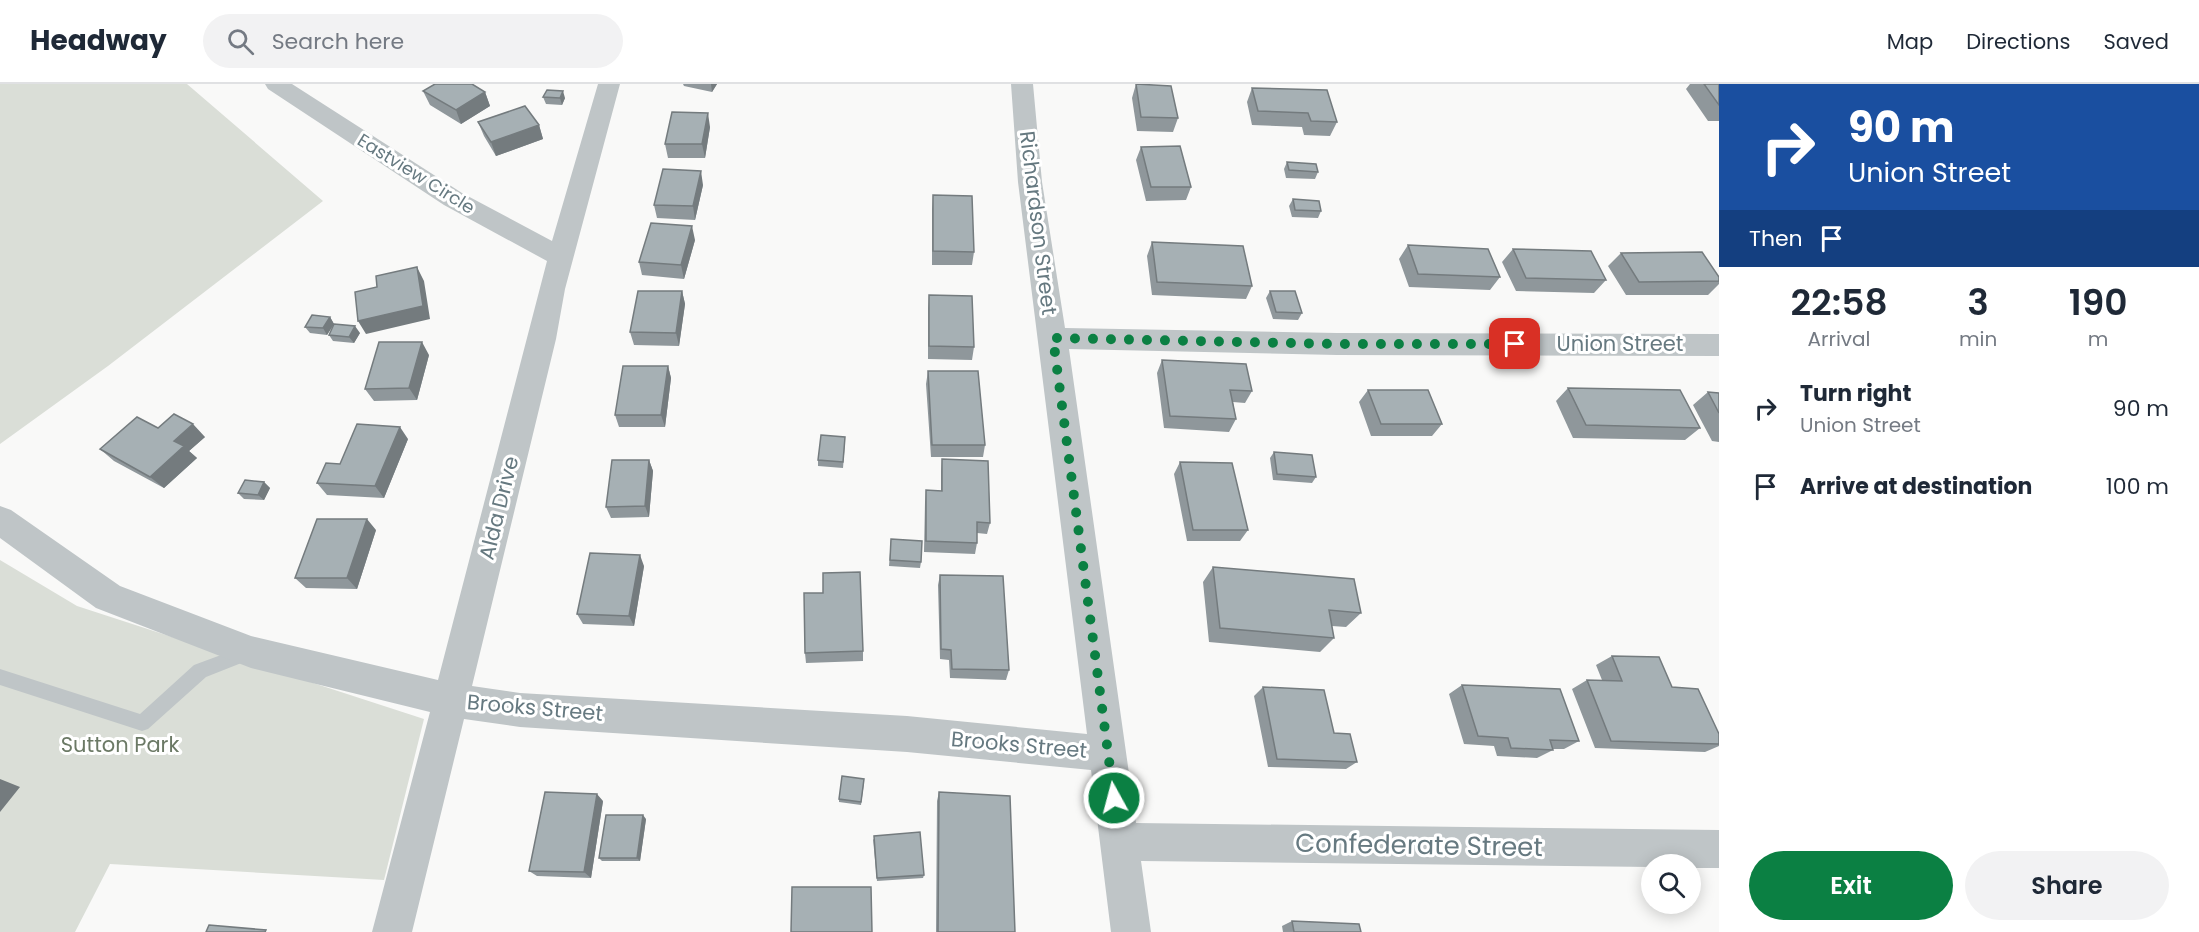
<!DOCTYPE html>
<html lang="en">
<head>
<meta charset="utf-8">
<style>
	:root { --surface:#fff; --page:#f2f2f3; --text:#1f2937; --muted:#747a83; --line:#e0e1e3; --accent:#0b8043 }
	body { margin:0; font-family:Poppins,sans-serif; background:var(--page); color:var(--text); height:100vh; display:flex; flex-direction:column; font-size:22px; white-space:nowrap }
	* { box-sizing:border-box; margin:0 }
	p { font-size:20px; color:var(--muted) }
	.icon { flex:none; width:33px; height:33px; fill:none; stroke:currentColor; stroke-width:2; stroke-linecap:round; stroke-linejoin:round }
	.map { position:relative; flex:1; overflow:hidden }
	.details { display:flex; flex-direction:column; background:var(--surface); width:480px }
	.details>* { flex:none }
	.top-card { background:#1a4fa0; color:#fff; overflow:hidden }
	.tools { position:absolute; left:1641px; top:770px; display:grid; gap:12px }
	.tools a { display:grid; place-items:center; width:60px; height:60px; border-radius:50%; background:var(--surface); box-shadow:0 3px 15px #0003; font-size:30px }
	.pin { position:absolute; display:grid; place-items:center; width:51px; height:51px; color:#fff; margin:-26px; border-radius:12px; box-shadow:0 3px 9px #0006 }
	.me { position:absolute; width:66px; margin:-33px; rotate:353deg; stroke-linejoin:round; filter:drop-shadow(0 0 4px #0008) }
	.turn { display:flex; align-items:center; gap:21px; height:126px; padding:0 30px; font-size:27px }
	.turn .icon { width:78px; height:78px; stroke-width:2.5 }
	.turn b { display:block; font-size:42px; line-height:51px }
	.then { display:flex; align-items:center; height:57px; padding:0 30px; background:#0003; gap:12px; font-size:22px }
	.eta { display:flex; justify-content:space-evenly; align-items:center; height:102px; text-align:center }
	.eta b { font-size:36px; font-weight:600; line-height:42px }
	.button { display:flex; gap:12px; margin-top:auto; padding:12px 30px }
	.button a { flex:1; height:69px; border-radius:36px; background:var(--accent); color:#fff; font-size:24px; font-weight:600; line-height:69px; text-align:center }
	.button a+a { background:var(--page); color:var(--text) }
	ul { padding:0; list-style:none }
	li { display:flex; align-items:center; gap:18px; height:78px; padding:0 30px }
	li div { flex:1 }
	li b { display:block; font-size:22px }
	li em { font-style:normal }
	header { display:flex; align-items:center; gap:36px; box-sizing:border-box; height:84px; padding:0 30px; background:var(--surface); border-bottom:2px solid var(--line) }
	header strong { font-size:28px }
	nav { display:flex; gap:33px; margin-inline-start:auto; font-size:21px }
	.search { width:420px; height:54px; background:var(--page); display:flex; align-items:center; gap:15px; box-sizing:border-box; padding:0 21px; border-radius:33px; color:var(--muted); font-size:22px }
	main { display:flex; flex:1; min-height:0 }
	.map>svg:first-child { display:block }
	.green { fill:#daded7 }
	.lines { fill:none; stroke-linecap:round; stroke-linejoin:round }
	.service { fill:#bfc5c7; fill-rule:evenodd }
	.minor { fill:#bfc5c7; fill-rule:evenodd }
	.wall { fill:#8f979b }
	.shaded-wall { fill:#747b7e }
	.building { fill:#a6b0b4; stroke:#747b7e; stroke-width:1.5 }
	.route { stroke:#0b8043; stroke-width:10; stroke-dasharray:0 18 }
	.labels { text-anchor:middle; stroke-width:6; stroke-linejoin:round; paint-order:stroke }
	.far-street-label { font-size:18px; fill:#667980; stroke:#fff }
	.street-label { font-size:21px; fill:#667980; stroke:#fff }
	.park-label { font-size:21px; fill:#6b7965; stroke:#fff }
	.near-street-label { font-size:26px; fill:#667980; stroke:#fff }
</style>
</head>
<body>
<header>
<strong>Headway</strong>
<div class="search"><svg class="icon" aria-label="search" viewBox="0 0 24 24"><circle cx="10" cy="10" r="6"/><path d="M15 15l6 6"/></svg>Search here</div>
<nav><a>Map</a><a>Directions</a><a>Saved</a></nav>
</header>
<main>
<div class="map">
<svg width="1719" height="848" viewBox="0 0 1719 848">
	<rect width="100%" height="100%" fill="#f9f9f8"/>
	<path class="green" d="M0 0H187L323 117 108 282 0 360Z
		M0 476 77 522 424 635 384 796 110 780 75 848H0Z"/>
	<g class="lines">
		<path class="service" d="M248 561 254 564 256 569 254 574 206 593 148 645 142 647 0 601V585L140 630 194 581Z"/>
		<path class="minor" d="M265 0H292L462 109 552 157 598 0H620L565 205 556 255 472 602 520 609 907 632 1087 650 1018 98 1011 0H1033L1042 98 1065 244 1337 249 1719 250V272L1337 271 1069 265 1136 739 1719 746V784H1690V780H1652V783L1141 777 1151 848H1111L1091 686 907 668 520 643 464 635 412 848H372L430 628 251 584 96 524 0 454V422L11 426 120 502 251 552 438 596 547 177 444 121 268 5Z"/>
	</g>
	<path class="wall" d="M683 0H717L712 8 684 2Z
		M1136 0 1178 34 1173 48 1137 47 1132 14Z
		M1690 0H1719V37H1708L1686 5Z
		M1252 4 1337 38 1330 52 1304 51 1302 43 1252 41 1247 18Z
		M423 7 485 8 490 22 461 40 430 21Z
		M543 13 565 14 562 21 546 20Z
		M478 38 539 41 543 55 496 72 484 52Z
		M710 43 705 74H668L665 60Z
		M1141 63 1191 103 1186 116 1146 117 1136 76Z
		M1287 78 1318 88 1315 95 1286 94 1284 85Z
		M703 101 695 136 657 134 654 121Z
		M933 111 974 168 972 181H932V125Z
		M1293 115 1321 127 1318 134 1292 133 1289 122Z
		M695 156 684 195 642 191 639 178Z
		M1152 158 1252 202 1246 215 1152 211 1147 172Z
		M1408 161 1500 193 1490 206 1409 203 1399 175Z
		M1513 165 1606 196 1594 209 1516 207 1502 178Z
		M1621 169 1719 193V200L1708 211H1626L1608 182Z
		M682 207 685 220 679 262 634 261 630 248Z
		M1270 207 1302 229 1298 236 1273 235 1266 214Z
		M929 211 974 263 972 276 928 275V224Z
		M330 233 334 240 327 251 310 249 305 243Z
		M360 249 354 259 333 257 329 251Z
		M429 271 417 316 374 317 365 305Z
		M1162 276 1252 307 1245 319 1233 318 1236 335 1229 348 1164 344 1157 289Z
		M668 282 671 294 665 343H619L615 331Z
		M928 287 985 361 983 373H931L926 300Z
		M1568 304 1700 344 1685 356 1573 354 1556 317Z
		M1368 306 1442 340 1432 352H1371L1359 318Z
		M1708 308 1719 309V358L1712 357 1693 321Z
		M158 344 205 353 189 367 197 374 164 404 114 377 100 365Z
		M408 355 384 414 327 411 317 399 340 380Z
		M845 359 843 384 818 382V376Z
		M1274 368 1316 393 1312 399 1273 396 1270 374Z
		M942 375 990 439 987 450 977 449V459L975 470 924 468 925 418 926 406 941 407V387Z
		M649 376 653 387 649 433 611 434 606 423Z
		M1180 378 1248 446 1240 457H1187L1174 390Z
		M264 398 270 404 264 416 244 415 238 409Z
		M376 446 357 505 306 504 295 494Z
		M891 455 921 478 920 484 889 482Z
		M644 482 634 542 583 540 577 530Z
		M1213 483 1361 529 1346 543 1332 542 1334 554 1320 568 1209 558 1203 498Z
		M940 491 1009 586 1006 596 950 594 949 576 940 575 938 501Z
		M823 509 863 567V577L806 579 805 569Z
		M1612 572 1672 603 1719 650V662L1705 668 1595 664 1572 605 1587 596H1602L1596 581Z
		M1462 601 1579 657 1564 665H1552L1553 666 1537 674 1497 672 1494 662 1464 660 1449 610Z
		M1263 603 1334 649 1357 678 1346 685 1268 683 1254 612Z
		M864 699 861 721 839 718V715Z
		M939 708 1015 848H936L937 717Z
		M603 717 591 794 537 792 529 787Z
		M646 735 640 777H602L599 774Z
		M873 755 924 791 923 794 877 797Z
		M1292 837 1361 848H1283L1282 842Z"/>
	<path class="shaded-wall" d="M711 0H717L712 8Z
		M563 7 565 14 562 21 560 14Z
		M485 8 490 22 461 40 456 26Z
		M708 29 710 43 705 74 702 60Z
		M539 41 543 55 496 72 491 58Z
		M701 87 703 101 695 136 693 122Z
		M692 142 695 156 684 195 681 181Z
		M417 183 424 197 430 235 366 250 358 237Z
		M682 207 685 220 679 262 676 249Z
		M330 233 334 240 327 251 323 244Z
		M355 242 360 249 354 259 349 253Z
		M422 258 429 271 417 316 409 304Z
		M668 282 671 294 665 343 661 331Z
		M193 340 205 353 189 367 197 374 164 404 150 393 174 357Z
		M400 343 408 355 384 414 375 402Z
		M649 376 653 387 649 433 645 422Z
		M264 398 270 404 264 416 258 411Z
		M367 435 376 446 357 505 347 494Z
		M640 471 644 482 634 542 629 532Z
		M0 695 20 703 0 728Z
		M597 710 603 717 591 794 584 788Z
		M643 731 646 735 640 777 637 774Z"/>
	<path class="building" d="M435 0H472L485 8 456 26 423 7Z
		M1136 0 1171 2 1178 34 1141 33Z
		M1704 0H1719V21Z
		M1252 4 1327 6 1337 38 1311 37 1308 29 1258 27Z
		M547 6 563 7 560 14 543 13Z
		M525 22 539 41 491 58 478 38Z
		M672 28 708 29 702 60H665Z
		M1180 62 1191 103H1151L1141 63Z
		M1287 78 1316 80 1318 88 1289 86Z
		M663 85 701 87 693 122 654 121Z
		M933 111 972 112 974 168 933 167Z
		M1293 115 1319 117 1321 127 1295 126Z
		M651 139 692 142 681 181 639 178Z
		M1152 158 1243 162 1252 202 1157 198Z
		M1408 161 1488 165 1500 193 1418 190Z
		M1513 165 1591 167 1606 196 1526 194Z
		M1702 168 1719 193V197L1639 198 1621 169Z
		M417 183 423 222 358 237 355 208 377 203 376 192Z
		M638 207H682L676 249 630 248Z
		M1270 207H1295L1302 229 1276 228Z
		M929 211 972 212 974 263 929 262Z
		M312 231 330 233 323 244 305 243Z
		M334 240 355 242 349 253 329 251Z
		M379 258H422L409 304 365 305Z
		M1162 276 1246 280 1252 307 1230 306 1236 335 1170 332Z
		M623 282H668L661 331H615Z
		M928 287H978L985 361H932Z
		M1568 304 1680 306 1700 344 1586 341Z
		M1368 306H1428L1442 340H1381Z
		M1708 308 1719 309V329Z
		M174 330 193 340 174 357 184 362 150 393 100 365 137 333 158 344Z
		M357 340 400 343 375 402 317 399 326 379 340 380Z
		M821 351 845 353 843 378 818 376Z
		M1274 368 1312 371 1316 393 1277 390Z
		M942 375 988 377 990 439 977 438V459L926 457V406L942 407Z
		M612 376H649L645 422 606 423Z
		M1180 378 1232 379 1248 446H1193Z
		M245 396 264 398 258 411 238 409Z
		M317 435H367L347 494H295Z
		M891 455 922 457 921 478 890 476Z
		M590 469 640 471 629 532 577 530Z
		M1213 483 1354 495 1361 529 1329 526 1334 554 1220 544Z
		M860 488 863 567 805 569 804 509H823V489Z
		M940 491 1003 492 1009 586 952 585 951 566 941 565Z
		M1612 572 1659 573 1672 603 1698 605 1719 650V660L1611 657 1587 596 1622 597Z
		M1462 601 1560 605 1579 657 1550 656 1553 666 1511 664 1508 654 1478 652Z
		M1263 603 1324 606 1334 649 1350 650 1357 678 1277 675Z
		M842 692 864 695 861 718 839 715Z
		M545 708 597 710 584 788 529 787Z
		M939 708 1010 712 1015 848H938Z
		M606 731H643L637 774H599Z
		M920 748 924 791 877 794 874 752Z
		M792 803H871L872 848H791Z
		M1292 837 1359 840 1361 848H1294Z
		M209 841 266 846 265 848H206Z"/>
	<g class="lines">
		<path class="route" d="M1114 714 1053 254 1337 260H1515"/>
	</g>
	<g class="labels">
		<g class="far-street-label">
			<text transform="translate(416 90) rotate(32)" y="6">Eastview Circle</text>
		</g>
		<g class="street-label">
			<text transform="translate(1038 139) rotate(83)" y="7">Richardson Street</text>
			<text x="1620" y="267">Union Street</text>
			<text transform="translate(499 424) rotate(-76)" y="7">Alda Drive</text>
			<text transform="translate(535 624) rotate(5)" y="7">Brooks Street</text>
			<text transform="translate(1019 661) rotate(5)" y="7">Brooks Street</text>
		</g>
		<g class="park-label">
			<text x="120" y="668">Sutton Park</text>
		</g>
		<g class="near-street-label">
			<text transform="translate(1419 761) rotate(1)" y="9">Confederate Street</text>
		</g>
	</g>
</svg>
<div class="tools">
<a><svg class="icon" aria-label="search" viewBox="0 0 24 24"><circle cx="10" cy="10" r="6"/><path d="M15 15l6 6"/></svg></a>
</div>
<div class="pin" style="left:1515px;top:260px;background:#d93025"><svg class="icon" aria-label="arrive" viewBox="0 0 24 24"><path d="M6 21V4h12l-3 4 3 4H6"/></svg></div>
<svg class="me" style="left:1114px;top:714px" viewBox="-20 -20 40 40"><circle r="17" fill="#0b8043" stroke="#fff" stroke-width="3"/><path d="M0-11L8 9 0 5-8 9z" fill="#fff"/></svg>
</div>
<section class="details">
<div class="top-card">
<div class="turn"><svg class="icon" aria-label="right" viewBox="0 0 24 24"><path d="M7 20v-9h11M14 6l5 5-5 5"/></svg><div><b>90 m</b>Union Street</div></div>
<div class="then">Then<svg class="icon" aria-label="arrive" viewBox="0 0 24 24"><path d="M6 21V4h12l-3 4 3 4H6"/></svg></div>
</div>
<div class="eta">
<div><b>22:58</b><p>Arrival</p></div>
<div><b>3</b><p>min</p></div>
<div><b>190</b><p>m</p></div>
</div>
<ul>
<li><svg class="icon" aria-label="right" viewBox="0 0 24 24"><path d="M7 20v-9h11M14 6l5 5-5 5"/></svg><div><b>Turn right</b><p>Union Street</p></div><em>90 m</em></li>
<li><svg class="icon" aria-label="arrive" viewBox="0 0 24 24"><path d="M6 21V4h12l-3 4 3 4H6"/></svg><div><b>Arrive at destination</b></div><em>100 m</em></li>
</ul>
<div class="button"><a>Exit</a><a>Share</a></div>
</section>
</main>
</body>
</html>
